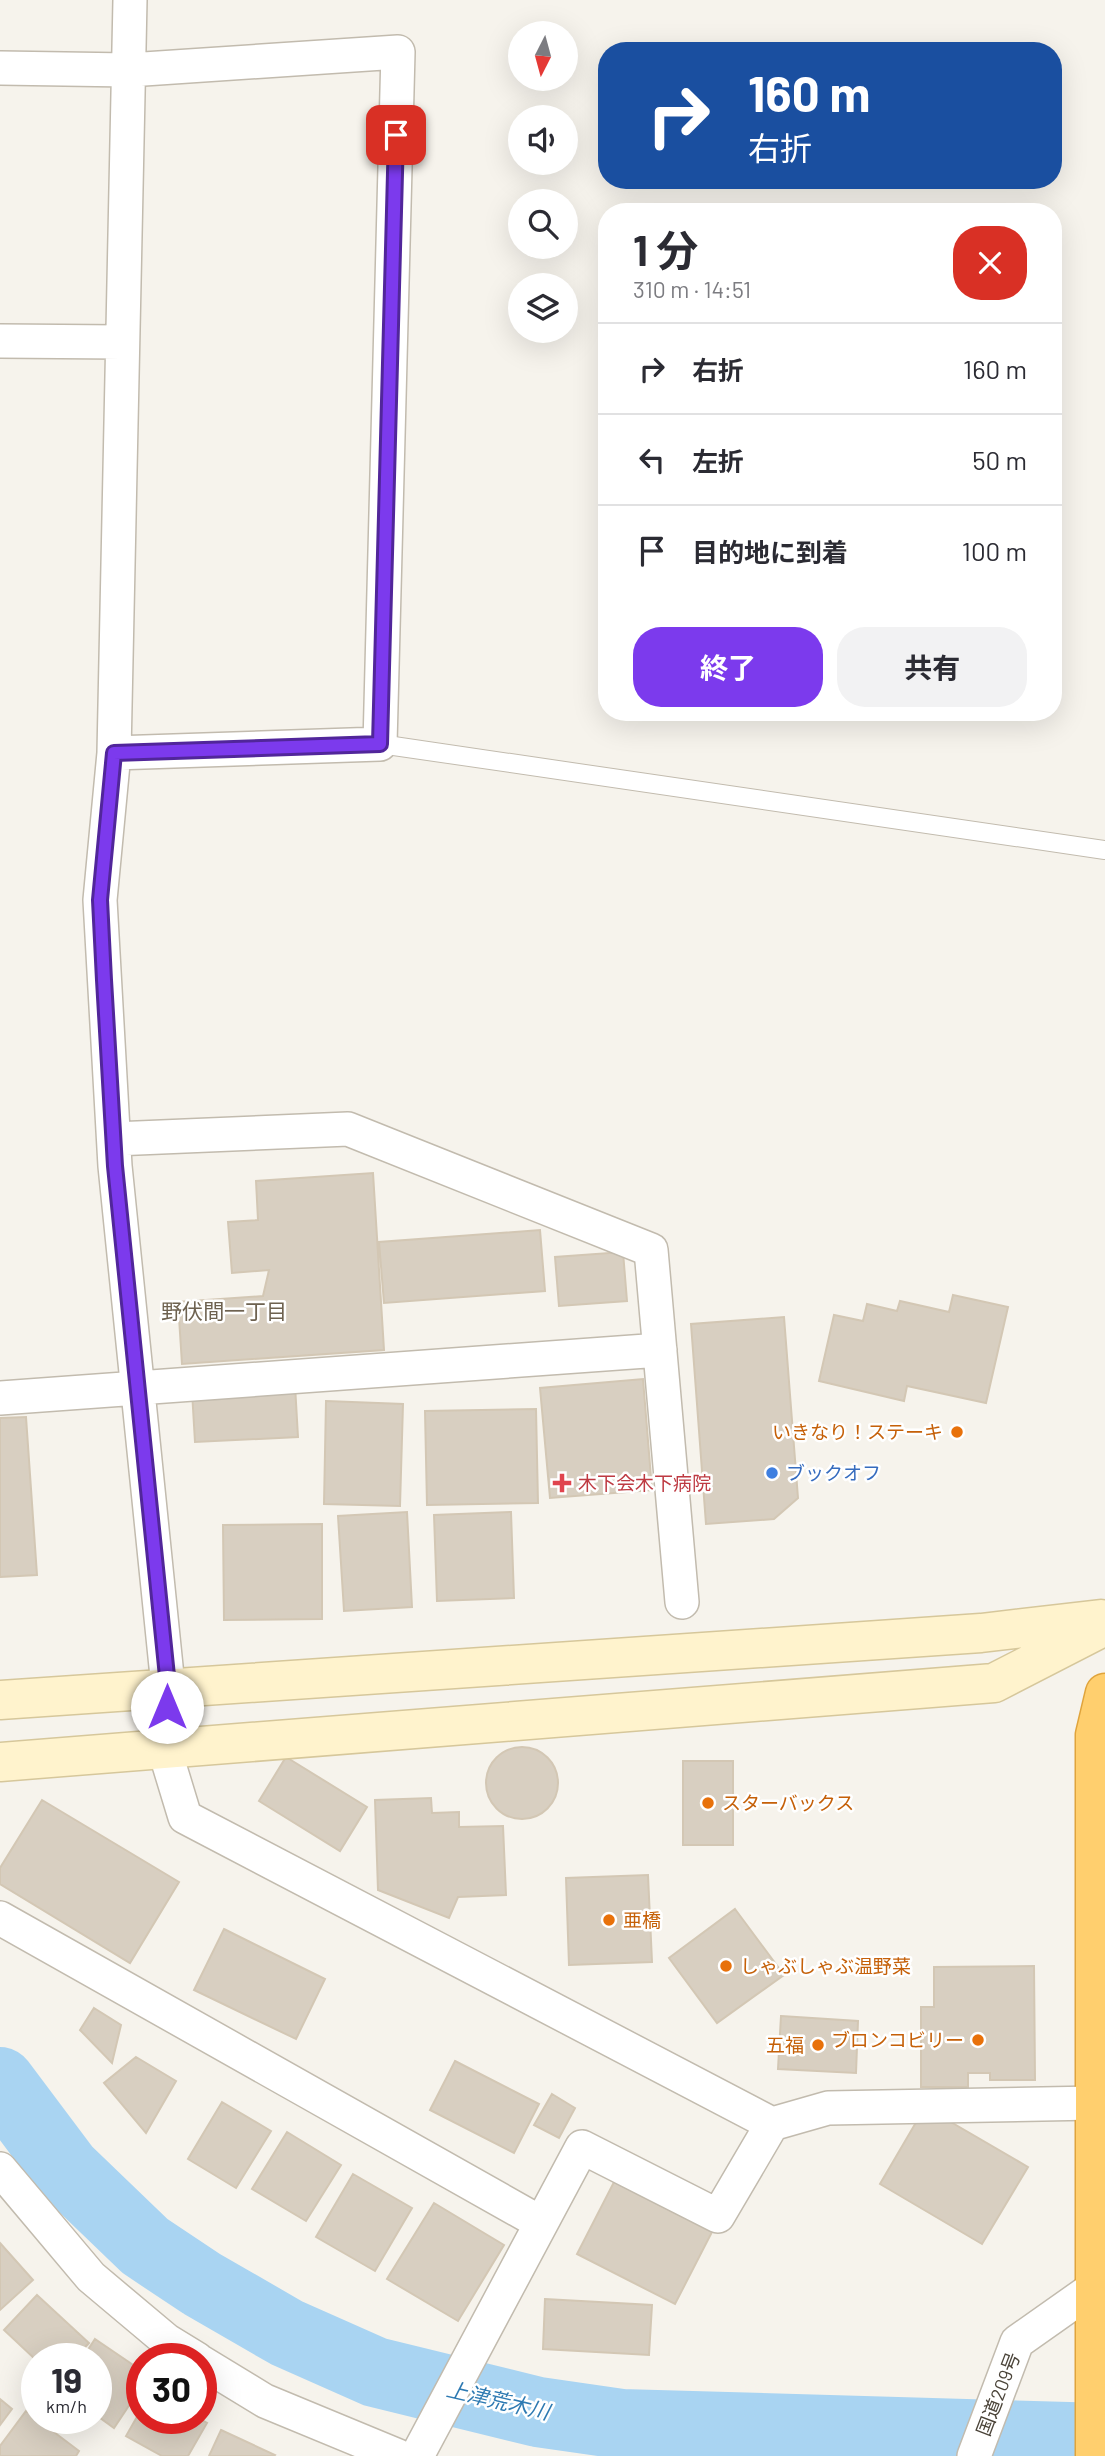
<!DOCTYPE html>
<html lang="ja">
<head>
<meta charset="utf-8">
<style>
	:root { --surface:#fff; --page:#f2f2f3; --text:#2b2b33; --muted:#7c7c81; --line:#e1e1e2; --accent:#7c3aed }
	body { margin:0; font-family:Barlow,"Noto Sans JP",sans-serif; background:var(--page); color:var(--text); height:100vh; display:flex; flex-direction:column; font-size:26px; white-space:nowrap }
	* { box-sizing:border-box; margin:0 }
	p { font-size:23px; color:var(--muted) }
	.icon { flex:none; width:38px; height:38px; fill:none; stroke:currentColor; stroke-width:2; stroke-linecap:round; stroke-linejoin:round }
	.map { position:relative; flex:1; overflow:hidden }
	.sheet { position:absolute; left:598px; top:203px; width:464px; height:518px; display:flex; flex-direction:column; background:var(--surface); border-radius:28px; box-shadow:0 7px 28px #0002 }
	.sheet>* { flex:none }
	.guide { position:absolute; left:598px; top:42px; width:464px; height:147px; border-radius:28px; box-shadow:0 7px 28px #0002; background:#1a4fa0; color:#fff; overflow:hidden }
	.needle { width:46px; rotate:186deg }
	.fabs { position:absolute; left:508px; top:21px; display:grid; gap:14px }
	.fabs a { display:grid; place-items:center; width:70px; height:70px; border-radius:50%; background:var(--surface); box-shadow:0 7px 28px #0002; font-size:35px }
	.speed { position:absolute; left:21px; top:2343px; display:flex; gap:14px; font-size:35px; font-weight:700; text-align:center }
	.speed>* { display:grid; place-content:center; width:91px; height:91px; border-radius:50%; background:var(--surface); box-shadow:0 7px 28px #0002; line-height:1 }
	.speed small { font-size:18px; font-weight:400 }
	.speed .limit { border:10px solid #d22; background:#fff; color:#111 }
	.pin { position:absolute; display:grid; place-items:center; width:60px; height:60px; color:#fff; margin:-30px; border-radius:14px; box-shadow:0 4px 10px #0006 }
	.me { position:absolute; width:77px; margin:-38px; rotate:0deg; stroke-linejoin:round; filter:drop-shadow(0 0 5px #0008) }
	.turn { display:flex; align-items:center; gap:24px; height:147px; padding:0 35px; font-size:32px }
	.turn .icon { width:91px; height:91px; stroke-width:2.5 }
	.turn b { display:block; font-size:49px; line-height:60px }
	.round { display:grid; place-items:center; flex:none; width:74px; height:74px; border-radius:28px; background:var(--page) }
	.overview { display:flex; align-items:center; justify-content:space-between; height:119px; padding:0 35px }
	h1 { font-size:42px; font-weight:700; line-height:52px }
	.button { display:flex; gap:14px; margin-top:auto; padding:14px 35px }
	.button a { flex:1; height:80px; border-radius:28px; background:var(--accent); color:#fff; font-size:28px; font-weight:700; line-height:80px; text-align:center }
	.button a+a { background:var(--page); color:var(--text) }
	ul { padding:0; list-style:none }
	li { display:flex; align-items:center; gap:21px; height:91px; padding:0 35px; border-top:2px solid var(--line) }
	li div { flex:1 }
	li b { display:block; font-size:26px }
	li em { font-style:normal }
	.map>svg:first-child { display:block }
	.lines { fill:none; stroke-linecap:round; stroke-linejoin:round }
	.river { stroke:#a9d4f2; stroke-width:70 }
	.building { fill:#d8cfc1; stroke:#d3c7b4; stroke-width:2 }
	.lane-casing { stroke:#c2bbae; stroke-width:20 }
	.street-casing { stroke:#c2bbae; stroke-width:36 }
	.secondary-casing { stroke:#d6c79b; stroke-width:41 }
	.highway-casing { stroke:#e0a43c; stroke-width:41 }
	.lane { stroke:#fff; stroke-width:18 }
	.street { stroke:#fff; stroke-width:33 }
	.secondary { stroke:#fff3cd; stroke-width:38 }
	.highway { stroke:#ffcf6e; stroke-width:38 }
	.route-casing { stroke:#51269a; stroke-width:18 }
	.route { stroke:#7c3aed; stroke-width:12 }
	.food-dot { fill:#e8710a; stroke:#fff; stroke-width:2.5 }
	.shop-dot { fill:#3f7fe0; stroke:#fff; stroke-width:2.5 }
	.health-dot { fill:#e0444e; stroke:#fff; stroke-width:2.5 }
	.labels { text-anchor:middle; stroke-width:5; stroke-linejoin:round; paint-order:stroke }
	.food-label { font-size:19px; fill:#c56008; stroke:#fff; text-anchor:end }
	.shop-label { font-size:19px; fill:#366cbe; stroke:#fff; text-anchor:start }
	.health-label { font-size:19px; fill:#be3a42; stroke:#fff; text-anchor:start }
	.street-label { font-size:19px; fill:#4b4439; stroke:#fff }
	.neighbourhood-label { font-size:21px; fill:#6e6250; stroke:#fff }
	.water-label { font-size:21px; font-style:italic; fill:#2e7ab2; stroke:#fff }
</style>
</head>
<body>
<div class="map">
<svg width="1105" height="2456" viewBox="0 0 1105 2456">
	<rect width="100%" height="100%" fill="#f6f3ec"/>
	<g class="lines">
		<path class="river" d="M0 2082 66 2170 145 2246 202 2284 287 2333 375 2372 538 2412 621 2424 1105 2438"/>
	</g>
	<path class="building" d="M373 1173 384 1350 182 1364 178 1302 263 1296 269 1270 232 1273 228 1222 258 1220 256 1181Z
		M540 1230 545 1291 384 1303 379 1242Z
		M623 1252 627 1301 559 1306 555 1257Z
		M953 1295 1008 1307 986 1403 907 1386 904 1401 819 1381 834 1315 863 1321 867 1304 897 1311 900 1301 949 1312Z
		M784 1317 798 1498 774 1519 706 1524 691 1324Z
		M643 1379 652 1490 550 1498 540 1388Z
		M295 1385 298 1437 195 1442 192 1391Z
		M326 1401 403 1404 400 1506 324 1504Z
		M536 1409 538 1503 427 1505 425 1411Z
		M26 1417 37 1575 0 1577V1418Z
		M407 1512 412 1607 344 1611 338 1516Z
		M511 1512 514 1598 437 1601 434 1515Z
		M322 1524V1619L224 1620 223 1525Z
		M486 1783a36 36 0 1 1 72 0a36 36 0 1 1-72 0Z
		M286 1757 367 1807 340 1851 259 1801Z
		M683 1761H733V1845H683Z
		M431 1798 432 1813 459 1812V1827L503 1826 506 1895 458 1897 449 1918 378 1890 375 1800Z
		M42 1800 179 1882 130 1963 0 1884V1868Z
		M648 1875 652 1962 569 1965 566 1878Z
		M735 1909 784 1975 717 2023 669 1958Z
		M224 1929 325 1979 296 2039 194 1990Z
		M1034 1966 1035 2080H990V2073H968V2087H921V2007H934V1967Z
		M94 2008 121 2025 112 2063 80 2030Z
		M781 2016 858 2021 856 2073 778 2069Z
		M136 2057 176 2081 146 2133 104 2083Z
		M455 2061 539 2104 514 2153 430 2110Z
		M552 2094 575 2108 559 2138 534 2125Z
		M222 2102 271 2131 236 2188 188 2159Z
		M925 2107 1028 2167 982 2244 880 2184Z
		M287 2132 341 2165 306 2221 252 2189Z
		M353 2174 412 2208 375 2271 316 2237Z
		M614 2182 712 2232 675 2304 577 2254Z
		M434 2203 504 2245 458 2321 387 2279Z
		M0 2243 33 2280 0 2310Z
		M37 2295 89 2343 74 2359H37V2361L4 2330Z
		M545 2299 652 2305 649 2355 543 2349Z
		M95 2339 142 2371V2386L114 2428 96 2415V2359H82Z
		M0 2399 12 2409 0 2425Z
		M142 2408V2418H198L207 2423 188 2456H162L126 2436Z
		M26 2411 79 2451 76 2456H0V2446Z
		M221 2430 275 2455 274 2456H209Z"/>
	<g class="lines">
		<g class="lane-casing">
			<path id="lane" d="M380 744 1105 850"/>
		</g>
		<g class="street-casing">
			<path id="street" d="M130 0 114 753 100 900 115 1166 168 1686 164 1748 185 1817 772 2124 828 2108 1095 2103
				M0 68 129 70 398 52 380 744 114 753
				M0 341 121 342
				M114 1139 348 1129 651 1250 682 1602
				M0 1398 660 1350
				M0 1918 541 2223
				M0 2169 91 2277 166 2340 197 2359
				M201 2362 265 2401 398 2456
				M417 2456 582 2147 718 2216 772 2124
				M974 2456 1017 2342 1095 2287"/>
		</g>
		<g class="secondary-casing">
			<path id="secondary" d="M0 1700 981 1633 1101 1619
				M0 1762 994 1683 1105 1626"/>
		</g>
		<g class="highway-casing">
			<path id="highway" d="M1095 2456V1735L1105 1693"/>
		</g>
		<use href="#lane" class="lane"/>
		<use href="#street" class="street"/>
		<use href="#secondary" class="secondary"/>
		<use href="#highway" class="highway"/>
	</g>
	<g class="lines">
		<g class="route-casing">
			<path id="route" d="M167 1707 168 1686 115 1166 104 980 100 900 114 753 380 744 396 135"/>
		</g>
		<use href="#route" class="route"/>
	</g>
	<g class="food-dot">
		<circle cx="957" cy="1432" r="7"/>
		<circle cx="708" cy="1803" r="7"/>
		<circle cx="609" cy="1920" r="7"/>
		<circle cx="726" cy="1966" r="7"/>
		<circle cx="978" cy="2040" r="7"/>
		<circle cx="818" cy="2045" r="7"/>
	</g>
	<circle class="shop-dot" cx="772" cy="1473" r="7"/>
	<path class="health-dot" d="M558.5 1472.5h7v7h7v7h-7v7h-7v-7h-7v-7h7z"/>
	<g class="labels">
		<g class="food-label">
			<text x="943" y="1439">いきなり！ステーキ</text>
			<text x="722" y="1810" text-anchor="start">スターバックス</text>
			<text x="623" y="1927" text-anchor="start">亜橋</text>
			<text x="740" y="1973" text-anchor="start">しゃぶしゃぶ温野菜</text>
			<text x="964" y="2047">ブロンコビリー</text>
			<text x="804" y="2052">五福</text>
		</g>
		<g class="shop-label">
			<text x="786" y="1480">ブックオフ</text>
		</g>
		<g class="health-label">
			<text x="578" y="1490">木下会木下病院</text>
		</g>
		<g class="street-label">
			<text transform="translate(998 2394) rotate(-69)" y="7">国道209号</text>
		</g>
		<g class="neighbourhood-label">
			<text x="224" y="1319">野伏間一丁目</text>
		</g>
		<g class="water-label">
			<text transform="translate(498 2401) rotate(13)" y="7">上津荒木川</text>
		</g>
	</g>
</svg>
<div class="fabs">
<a><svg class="needle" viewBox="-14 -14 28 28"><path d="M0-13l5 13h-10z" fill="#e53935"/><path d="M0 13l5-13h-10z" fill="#7c7c81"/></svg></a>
<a><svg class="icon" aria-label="sound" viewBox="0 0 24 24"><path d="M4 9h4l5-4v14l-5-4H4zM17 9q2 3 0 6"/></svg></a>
<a><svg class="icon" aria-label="search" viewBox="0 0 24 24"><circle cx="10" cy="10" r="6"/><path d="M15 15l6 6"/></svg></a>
<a><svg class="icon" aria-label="layers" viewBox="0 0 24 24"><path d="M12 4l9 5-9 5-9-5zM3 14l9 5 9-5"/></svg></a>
</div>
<div class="speed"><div>19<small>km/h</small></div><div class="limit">30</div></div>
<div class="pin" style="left:396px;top:135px;background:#d93025"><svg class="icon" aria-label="arrive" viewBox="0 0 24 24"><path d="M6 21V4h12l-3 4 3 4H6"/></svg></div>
<svg class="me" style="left:167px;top:1707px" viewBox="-20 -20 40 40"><circle r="19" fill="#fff"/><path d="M0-13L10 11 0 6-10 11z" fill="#7c3aed"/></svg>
<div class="guide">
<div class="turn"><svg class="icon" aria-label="right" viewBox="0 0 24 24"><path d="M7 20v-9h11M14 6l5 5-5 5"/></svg><div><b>160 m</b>右折</div></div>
</div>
<section class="sheet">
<div class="overview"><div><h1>1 分</h1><p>310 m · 14:51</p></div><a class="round" style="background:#d93025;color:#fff"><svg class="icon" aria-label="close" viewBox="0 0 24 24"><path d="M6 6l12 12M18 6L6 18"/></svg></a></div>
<ul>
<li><svg class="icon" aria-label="right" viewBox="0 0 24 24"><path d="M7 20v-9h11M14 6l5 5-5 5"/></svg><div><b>右折</b></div><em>160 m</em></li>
<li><svg class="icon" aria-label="left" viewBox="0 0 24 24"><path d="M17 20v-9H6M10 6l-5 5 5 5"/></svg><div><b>左折</b></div><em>50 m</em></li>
<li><svg class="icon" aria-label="arrive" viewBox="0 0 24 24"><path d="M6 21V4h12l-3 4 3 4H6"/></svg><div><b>目的地に到着</b></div><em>100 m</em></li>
</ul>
<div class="button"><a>終了</a><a>共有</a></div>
</section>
</div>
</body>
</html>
